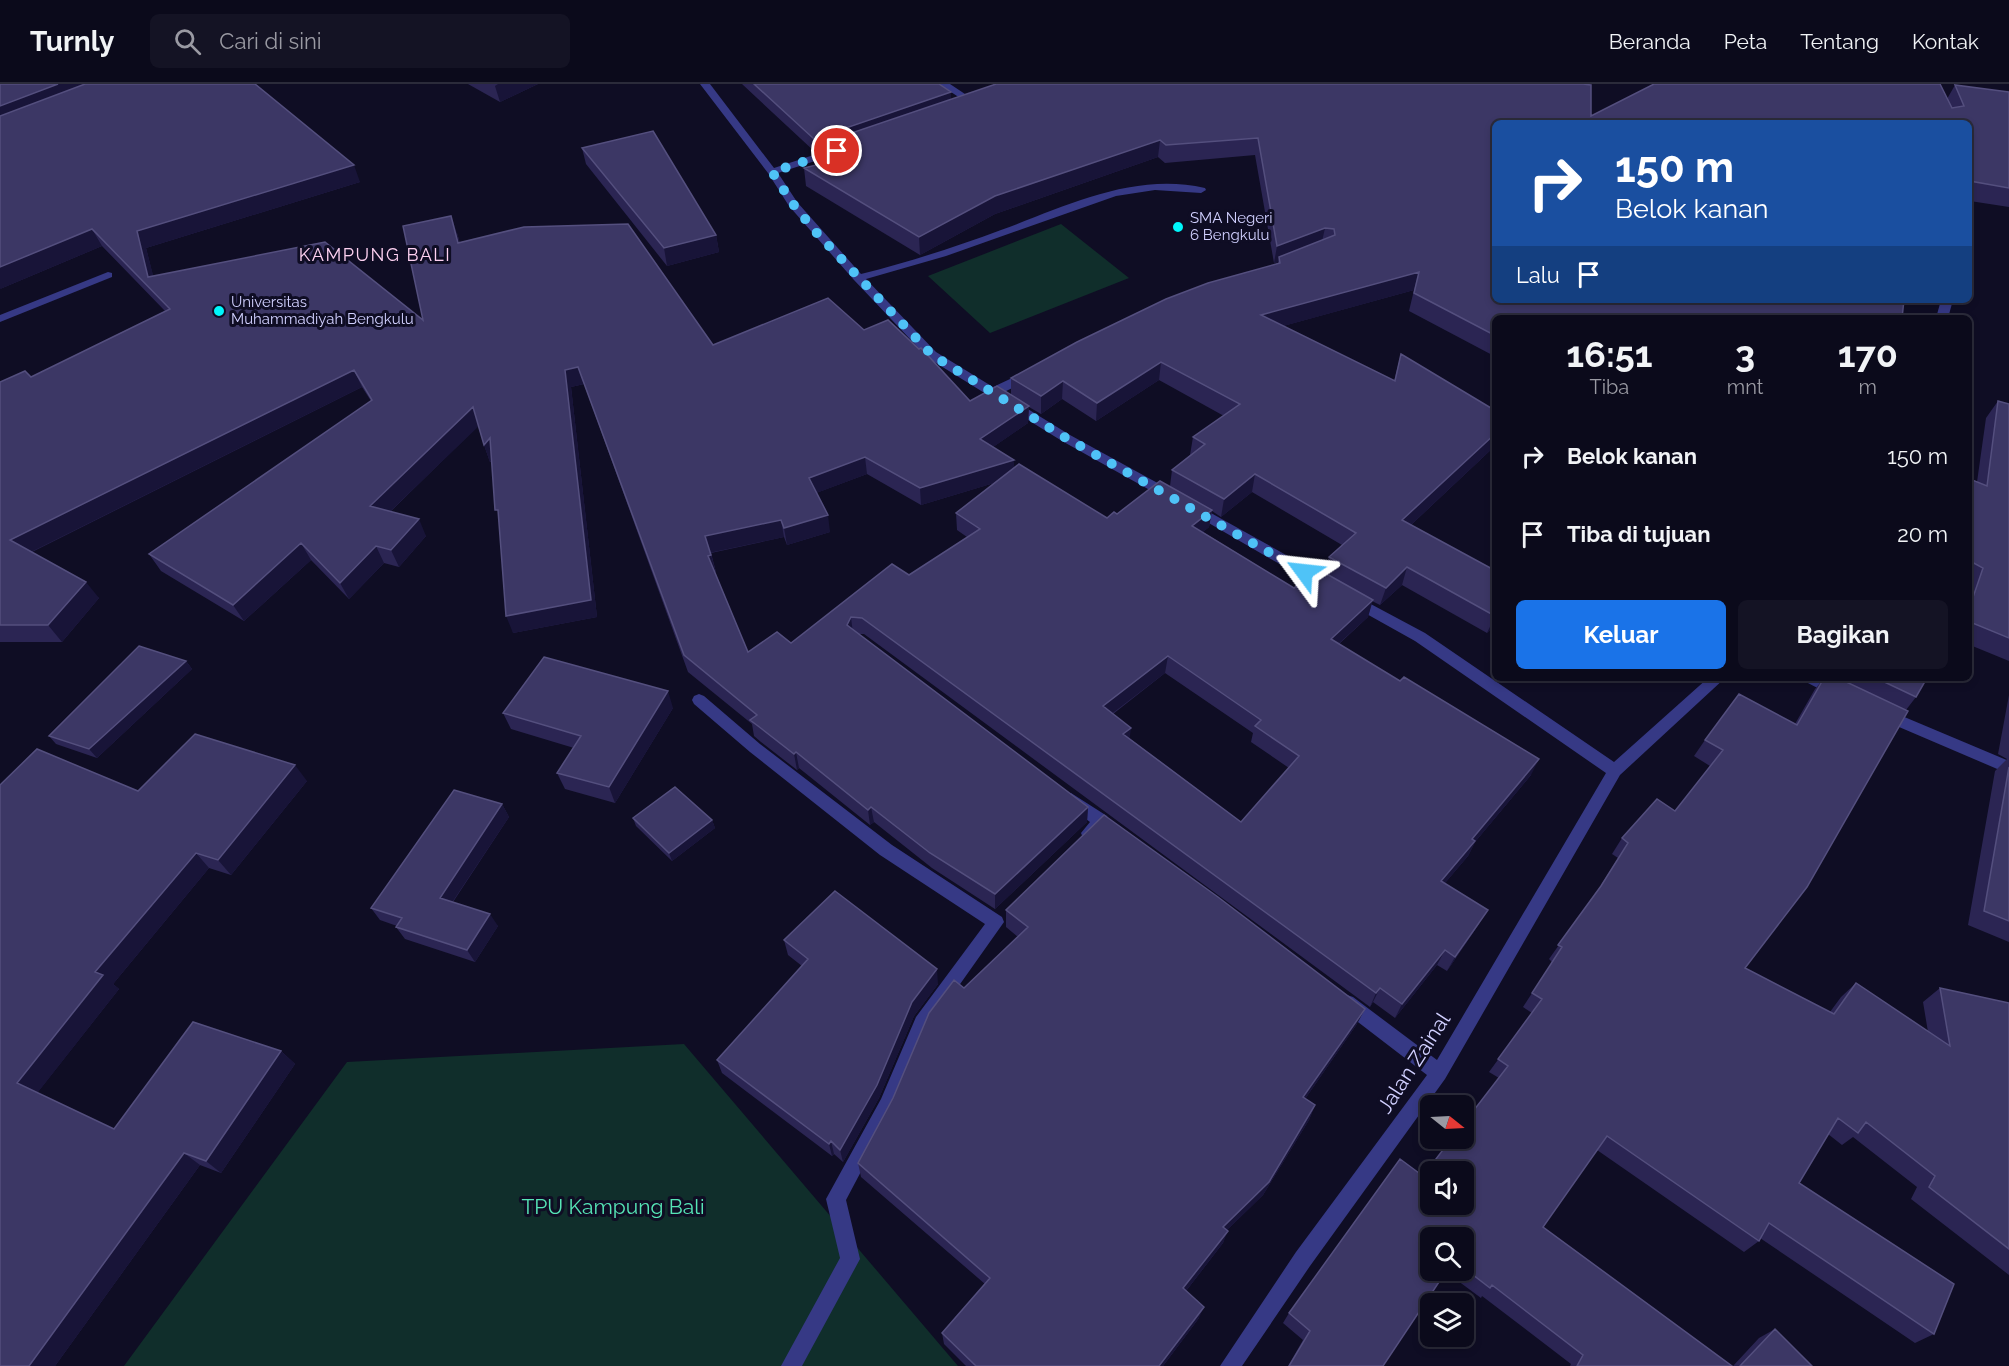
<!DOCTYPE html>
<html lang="id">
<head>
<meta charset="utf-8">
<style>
	:root { --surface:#0b0a1b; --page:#141324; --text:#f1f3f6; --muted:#9a9aa3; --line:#2b2b3a; --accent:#1a73e8 }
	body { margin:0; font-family:Raleway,sans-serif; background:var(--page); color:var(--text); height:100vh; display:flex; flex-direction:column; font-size:22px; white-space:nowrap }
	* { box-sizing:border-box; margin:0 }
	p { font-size:20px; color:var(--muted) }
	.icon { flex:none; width:33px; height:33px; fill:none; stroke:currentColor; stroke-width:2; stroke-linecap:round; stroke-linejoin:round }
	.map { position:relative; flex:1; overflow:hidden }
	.drawer { position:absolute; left:1492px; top:231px; width:480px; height:366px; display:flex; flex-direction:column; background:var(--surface); border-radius:9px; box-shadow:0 3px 9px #0003,0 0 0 2px var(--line) }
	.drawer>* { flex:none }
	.top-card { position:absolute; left:1492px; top:36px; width:480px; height:183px; border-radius:9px; box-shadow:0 3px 9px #0003,0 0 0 2px var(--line); background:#1a4fa0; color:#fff; overflow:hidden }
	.needle { width:39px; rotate:108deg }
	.controls { position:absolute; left:1420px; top:1011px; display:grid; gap:12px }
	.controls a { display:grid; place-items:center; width:54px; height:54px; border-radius:9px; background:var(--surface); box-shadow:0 3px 9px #0003,0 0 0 2px var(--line); font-size:30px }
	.pin { position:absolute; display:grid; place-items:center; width:51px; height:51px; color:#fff; margin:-26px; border:3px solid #fff; border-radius:50%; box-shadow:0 2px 6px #0007 }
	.me { position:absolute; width:66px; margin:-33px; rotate:300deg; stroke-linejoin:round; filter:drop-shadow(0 0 4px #0008) }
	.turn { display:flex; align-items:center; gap:21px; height:126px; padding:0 24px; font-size:27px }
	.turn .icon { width:78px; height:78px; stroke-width:2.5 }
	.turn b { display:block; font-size:42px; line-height:51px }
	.then { display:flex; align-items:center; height:57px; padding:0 24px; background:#0003; gap:12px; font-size:22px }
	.eta { display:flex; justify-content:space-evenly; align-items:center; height:102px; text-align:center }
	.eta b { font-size:36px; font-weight:700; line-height:42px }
	.action { display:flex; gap:12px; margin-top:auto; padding:12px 24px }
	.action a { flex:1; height:69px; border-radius:9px; background:var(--accent); color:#fff; font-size:24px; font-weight:700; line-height:69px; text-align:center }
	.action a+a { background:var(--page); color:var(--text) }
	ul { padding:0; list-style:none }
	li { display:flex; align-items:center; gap:18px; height:78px; padding:0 24px }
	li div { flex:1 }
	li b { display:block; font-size:22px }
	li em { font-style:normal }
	header { display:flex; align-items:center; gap:36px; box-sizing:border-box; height:84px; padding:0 30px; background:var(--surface); border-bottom:2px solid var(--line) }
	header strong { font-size:28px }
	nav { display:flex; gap:33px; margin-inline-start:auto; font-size:21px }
	.search { width:420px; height:54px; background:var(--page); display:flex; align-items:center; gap:15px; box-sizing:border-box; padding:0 21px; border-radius:9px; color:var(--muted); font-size:22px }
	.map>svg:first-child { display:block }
	.green { fill:#102e2b }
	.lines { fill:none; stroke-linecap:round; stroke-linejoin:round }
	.minor { fill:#363985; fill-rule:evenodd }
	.wall { fill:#2b2553; fill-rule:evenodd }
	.shaded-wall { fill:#181438 }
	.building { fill:#3c3765; stroke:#544f7e; stroke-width:1.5; fill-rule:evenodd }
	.route { stroke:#4fc3f7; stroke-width:10; stroke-dasharray:0 18 }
	.poi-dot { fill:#00f6fb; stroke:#0f0d24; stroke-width:2 }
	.labels { text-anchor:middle; stroke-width:6; stroke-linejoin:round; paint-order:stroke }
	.far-poi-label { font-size:15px; fill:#d1d0ff; stroke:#0f0d24; text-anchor:start }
	.far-quarter-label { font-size:18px; letter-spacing:1.5px; fill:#ffd2f2; stroke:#0f0d24 }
	.near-street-label { font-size:21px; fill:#d1d0ff; stroke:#0f0d24 }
	.near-park-label { font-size:21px; fill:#56e5b6; stroke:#0f0d24 }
</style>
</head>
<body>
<header>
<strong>Turnly</strong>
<div class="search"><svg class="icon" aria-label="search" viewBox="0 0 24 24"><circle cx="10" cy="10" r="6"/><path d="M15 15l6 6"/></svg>Cari di sini</div>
<nav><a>Beranda</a><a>Peta</a><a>Tentang</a><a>Kontak</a></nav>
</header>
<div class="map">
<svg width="2009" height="1282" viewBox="0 0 2009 1282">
	<rect width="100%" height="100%" fill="#0f0d24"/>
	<path class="green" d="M1061 140 1129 194 990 249 928 192Z
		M684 960 958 1282H124L347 978Z"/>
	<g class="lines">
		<path class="minor" d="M700 0H710L774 84 838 63H846V67L778 89 797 118 861 190C909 178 955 163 1001 146 1067 122 1133 88 1205 104L1206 106 1201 109 1155 106 1116 112 946 172 866 195 936 268 993 303 1025 288H1033V294L1002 309 1070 351 1174 408 1175 411 1174 414H1164L1062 357 928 274 854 196 789 122 768 89Z
			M939 0H950L977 18 969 20Z
			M108 188 112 189V193L0 238V231Z
			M1941 216H1953L1948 234H1936Z
			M1193 419 1331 496 1333 500 1331 504H1321L1188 427 1186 424Z
			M1352 510 1425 549 1614 678 1708 594H1725L1620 691 1445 995 1310 1182 1242 1282H1220L1296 1168 1427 991 1341 925 1338 919 1341 913 1347 911 1353 913 1437 976 1606 689 1415 557 1347 519 1345 515Z
			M1804 594C1818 594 1837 594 1845 608L1843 612H1833L1806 598Z
			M699 610 704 612 760 660 892 761 1002 833 1004 838 929 944 893 1027 846 1116 860 1175 802 1282H781L840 1174 826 1115 881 1015 916 933 985 840 880 771 750 668 694 620 692 616 694 612Z
			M1883 624 2009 677V690L1878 634 1876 630 1878 626Z
			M1071 709 1107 732 1109 737C1104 747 1094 758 1083 754L1081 749 1090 738 1065 720 1063 715 1065 710Z"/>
	</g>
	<path class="wall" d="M468 0H538L500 18Z
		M742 0H939L951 15 1591 32 1947 15 1955 1 2009 8V123L1970 117V39L1496 234V273L1409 227 1414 206 1283 242 1394 297 1401 270 1496 327V361L1411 441 1496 487V540L1487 549 1402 501 1380 521 1372 517 1368 533 1339 560 1531 691 1475 758 1468 772 1445 799 1479 840 1447 887 1437 881 1395 934 1373 918 1370 923 864 550H859L1088 723 1087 738 995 825 932 784 874 738 870 741 799 684 797 686 761 658 754 652 752 640 688 588 584 300 571 303 597 533 513 549 492 377 490 378 484 361 478 342 390 428 426 452 399 483 384 479 349 515 311 476 244 537 161 487 149 470 371 317 362 303 32 468 99 514 62 558H0V298L31 293 165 227 102 162 0 205 257 1 360 98 146 164 153 192 423 236 457 149 460 159 713 261 864 246 970 317 1011 311V294L1278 179V178L1274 179 1255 71 1165 79 1158 73 995 130 920 171 806 102 804 84 826 78 824 76 823 66 815 68ZM1159 296 1224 332 1193 353 1190 371 1172 386 1170 402 1117 430 1107 434 1014 384V376L993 363 1028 339 1029 323 1041 330 1062 315 1096 337ZM867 390 921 421 994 399 956 429 957 446 967 453 909 491 791 559 748 568 715 488H716L711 469 784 453 787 461 830 448 816 409ZM1252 408 1342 461 1329 473 1325 489 1294 504 1203 448 1209 443 1212 427 1221 433ZM1165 589 1253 649 1251 658 1289 684 1241 738 1129 654 1113 630Z
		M582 64 716 151 719 168 667 182 586 80Z
		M1998 317 2009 320V577L1970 561V395L1977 398 1986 334Z
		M186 577 192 585 97 674 56 660 49 652Z
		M1824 594H1927L1916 613 1906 626 1745 884 1830 928 1841 913 1856 899 1928 948 1923 918 1940 904 2009 919V1191L1911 1115 1917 1103 1853 1053 1842 1061 1828 1050 1799 1099 1934 1250 1915 1259 1760 1154 1759 1157 1744 1168 1597 1066 1543 1143 1732 1282H1570L1571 1280 1482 1212 1481 1214 1446 1188 1383 1282H1288L1303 1256 1283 1239 1289 1229 1423 1092 1499 994 1489 988 1532 929 1523 923 1552 878 1549 875 1596 809 1618 774 1612 770 1622 754 1675 727 1710 682 1694 672 1705 656 1795 640 1815 605ZM1464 1154V1186H1431Z
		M2009 611V858L1968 841 1995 687 2007 675 1998 670Z
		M673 624 615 719 565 705 557 689 574 664 511 645 503 629Z
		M307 697 231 791 209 784 113 900 119 905 37 1009 114 1045 281 967 295 980 221 1089 200 1081 55 1282 0 701 138 707Z
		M502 720 509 733 453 818 498 842 475 878 405 855 396 843 397 842 380 836 371 824Z
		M633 734 712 736 715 744 672 777 636 742Z
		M1006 826 1357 940 1305 1015 1315 1021 1309 1036 1263 1111 1227 1146 1223 1159 1186 1207 1199 1234 1163 1282H966L944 1260 942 1249 985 1200 861 1093 858 1079 893 1014 964 904 1018 853 1006 843Z
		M784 856 938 900 914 932 879 1014 843 1078 834 1070 832 1072 722 989 717 976 802 882 788 871Z
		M1775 1245 1812 1282H1733L1759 1254Z"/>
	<path class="shaded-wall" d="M58 0H111L0 42V22Z
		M498 0H538L500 18 495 2Z
		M951 8V21L822 59 823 66 815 68 814 55Z
		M1160 56 1158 73 995 130 920 171 919 153 995 112Z
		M354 81 360 98 146 164 158 210 148 193 137 147Z
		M451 132 457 149 464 176 458 159Z
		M1325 144 1321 162 1279 173 1278 178 1274 179 1277 162Z
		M92 145 102 162 0 205V183Z
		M716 151 719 168 667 182 664 164Z
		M1419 188 1414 206 1258 249 1261 231Z
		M1161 278 1159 296 1096 337 1097 319Z
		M578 283 584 300 571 303 597 533 513 549 506 532 565 286Z
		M354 286 362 303 23 472 10 456Z
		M1063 297 1062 315 1041 330V312Z
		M1029 322 1028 339 980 372V355Z
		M473 323 480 341 378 439 370 422Z
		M1496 349V361L1397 454 1402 436Z
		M490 354 496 371 490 378 484 361Z
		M865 373 867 390 811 411 809 394Z
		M1014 376V393L921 421 920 404Z
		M1255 390 1252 408 1221 433 1224 415Z
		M1212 426 1209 443 1190 459 1192 442Z
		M828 431 830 448 787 461 784 444Z
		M419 435 426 452 399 483 391 466Z
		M781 436 784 453 709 469 705 452Z
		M301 459 311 476 244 537 233 521Z
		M376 462 384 479 349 515 340 499Z
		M711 471 716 488 712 489 708 472Z
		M1407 483 1402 501 1380 521 1386 504Z
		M86 498 99 514 62 558 48 541Z
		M1373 516 1368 533 1326 571 1331 555Z
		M1496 531V540L1487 549 1495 532Z
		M851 533 853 550 847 541Z
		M1168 572 1165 589 1101 638 1103 622Z
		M186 577 192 585 97 674 89 665Z
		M668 607 673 624 615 719 609 703Z
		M1131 644 1129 660 1123 650Z
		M796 668 799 684 797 686 794 670Z
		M1539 675 1531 691 1475 758 1468 772 1434 812 1441 797 1472 755Z
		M295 681 307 697 231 791 218 776Z
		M502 720 509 733 447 826 440 814Z
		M871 723 874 738 870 741 868 726Z
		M1088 723 1087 738 995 825V810Z
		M712 736 715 744 672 777 669 769Z
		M196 769 209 784 113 900 119 905 35 1012 17 999 95 888Z
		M1488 826 1479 840 1447 887 1455 873Z
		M490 830 498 842 475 878 467 866Z
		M1445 866 1437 881 1395 934 1402 920Z
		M937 885 938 900 914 932 879 1014 843 1078 840 1066 912 918Z
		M1380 904 1373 918 1370 923 1376 909Z
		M1365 925 1357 940 1296 1028 1303 1013Z
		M281 967 295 980 221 1089 206 1077Z
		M1315 1021 1309 1036 1263 1111 1218 1155 1223 1143Z
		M831 1057 834 1070 832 1072 829 1060Z
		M184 1069 200 1081 55 1282H29Z
		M1228 1147 1223 1159 1179 1216 1183 1204Z
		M1204 1223 1199 1234 1163 1282H1159Z"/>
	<path class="building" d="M0 0H58L0 22Z
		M85 0H255L354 81 137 147 148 193 325 158 423 236 403 142 451 132 458 159 524 143 628 140 713 261 828 214 864 246 888 236 919 265 921 264 970 317 997 302 1029 322 980 355 1014 376 920 404 865 373 809 394 828 431 784 444 781 436 705 452 711 471 708 472 748 568 777 548 791 559 892 480 909 491 980 445 956 429 1019 380 1107 434 1114 428 1117 430 1160 397 1212 426 1192 442 1294 504 1316 484 1373 516 1331 555 1400 597 1404 593 1539 675 1472 755 1475 757 1441 797 1488 826 1455 873 1445 866 1402 920 1380 904 1376 909 862 534 851 533 847 541 1088 723 995 810 930 769 871 723 868 726 796 668 794 670 758 642 750 636 757 631 684 571 578 283 565 286 591 516 506 532 498 426H495L490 354 484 361 473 323 370 422 419 435 391 466 376 462 340 499 301 459 233 521 149 470 372 316 354 286 10 456 86 498 48 541H0V298L25 287 31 293 170 225 92 145 0 183V32ZM1168 572 1261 636 1255 642 1299 672 1241 738 1123 650 1131 644 1103 622Z
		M754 0H939L951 8 814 55Z
		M996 0H1583L1591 1V32L1654 0H1940L1952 24 1964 22 1955 1 2009 8V104L1970 97V39H1496V216H1904L1902 234H1496V252L1414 209 1419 188 1261 231 1395 297 1401 270 1496 327V349L1402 436 1496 487V531L1495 532 1407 483 1386 504 1329 473 1356 449 1255 390 1224 415 1172 386 1205 360 1193 353 1240 320 1161 278 1097 319 1063 297 1041 312 1011 294 1077 258 1166 215 1208 199 1280 179 1279 173 1335 151 1334 145 1325 144 1277 162 1258 54 1166 61 1160 56 995 112 919 153 804 84 840 75 822 59Z
		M653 47 716 151 664 164 582 64Z
		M1998 317 2009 320V554L1970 538V522L1983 484 1970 477V469L1973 464 1970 463V395L1987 402Z
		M139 562 186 577 89 665 49 652Z
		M544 573 668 607 609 703 557 689 581 652 503 629Z
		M1824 594H1838L1908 627 1807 803 1745 884 1834 930 1856 899 1950 962 1940 904 2009 919V1165L1929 1103 1935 1092 1866 1038 1858 1049 1838 1034 1799 1099 1954 1200 1934 1250 1769 1139 1759 1157 1607 1052 1543 1143 1732 1282H1577L1583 1271 1492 1201 1490 1204 1464 1184V1154H1431V1186H1447L1383 1282H1289L1310 1247 1289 1229 1400 1075 1423 1092 1452 1054H1464V1039L1508 982 1498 975 1542 915 1532 909 1562 863 1558 861 1601 802 1628 759 1622 754 1657 715 1675 727 1723 666 1705 656 1739 610 1797 641ZM1431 1088H1464V1120H1431Z
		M1876 594H1927L1916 613Z
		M195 650 295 681 218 776 196 769 95 888 103 891 17 999 114 1045 193 938 281 967 206 1077 184 1069 29 1282H0V701L37 665 138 707Z
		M2009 683V837L1984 827Z
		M675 703 712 736 669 769 633 734Z
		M454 706 502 720 440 814 490 830 467 866 396 843 402 834 371 824Z
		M1104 731 1218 813 1365 925 1303 1013 1315 1021 1269 1098 1223 1143 1228 1147 1183 1204 1204 1223 1159 1282H976L942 1249 990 1194 858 1079 893 1014 929 929 954 896 964 904 1028 843 1006 826Z
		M835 807 937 885 912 918 877 1001 840 1066 831 1057 829 1060 717 976 808 875 784 856Z
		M1775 1245 1812 1282H1740Z"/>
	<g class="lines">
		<path class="route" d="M837 67 772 88 793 120 814 146 932 271 1066 354 1304 488"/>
	</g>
	<g class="poi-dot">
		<circle cx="1178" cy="143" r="6"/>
		<circle cx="219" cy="227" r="6"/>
	</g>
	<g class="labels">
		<g class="far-poi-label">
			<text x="1190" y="139">SMA Negeri<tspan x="1190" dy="17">6 Bengkulu</tspan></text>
			<text x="231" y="223">Universitas<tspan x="231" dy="17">Muhammadiyah Bengkulu</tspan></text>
		</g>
		<g class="far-quarter-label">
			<text x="375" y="177">KAMPUNG BALI</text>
		</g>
		<g class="near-street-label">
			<text transform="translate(1414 979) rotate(-57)" y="7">Jalan Zainal</text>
		</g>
		<g class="near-park-label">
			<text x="613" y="1130">TPU Kampung Bali</text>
		</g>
	</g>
</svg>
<div class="controls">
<a><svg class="needle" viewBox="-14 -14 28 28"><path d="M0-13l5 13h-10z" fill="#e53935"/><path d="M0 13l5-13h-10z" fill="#9a9aa3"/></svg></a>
<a><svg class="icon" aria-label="sound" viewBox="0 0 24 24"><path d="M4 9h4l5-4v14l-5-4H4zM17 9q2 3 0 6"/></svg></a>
<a><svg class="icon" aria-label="search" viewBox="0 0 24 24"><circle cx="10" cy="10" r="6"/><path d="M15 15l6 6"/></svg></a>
<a><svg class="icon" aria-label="layers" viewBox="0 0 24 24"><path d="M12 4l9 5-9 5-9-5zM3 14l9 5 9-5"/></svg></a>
</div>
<div class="pin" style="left:837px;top:67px;background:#d93025"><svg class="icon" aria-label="arrive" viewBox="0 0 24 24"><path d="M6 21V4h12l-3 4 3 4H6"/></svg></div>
<svg class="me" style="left:1304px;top:488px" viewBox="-20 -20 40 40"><path d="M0-17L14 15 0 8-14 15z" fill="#4fc3f7" stroke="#fff" stroke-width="4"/></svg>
<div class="top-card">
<div class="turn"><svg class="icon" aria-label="right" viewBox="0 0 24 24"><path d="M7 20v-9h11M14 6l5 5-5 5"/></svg><div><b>150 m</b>Belok kanan</div></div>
<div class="then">Lalu<svg class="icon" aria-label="arrive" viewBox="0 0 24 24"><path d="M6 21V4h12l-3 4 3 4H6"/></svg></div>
</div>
<section class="drawer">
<div class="eta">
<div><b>16:51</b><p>Tiba</p></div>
<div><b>3</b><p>mnt</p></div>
<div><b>170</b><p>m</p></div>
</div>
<ul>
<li><svg class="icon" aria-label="right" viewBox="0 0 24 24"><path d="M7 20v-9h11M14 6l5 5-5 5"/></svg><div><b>Belok kanan</b></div><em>150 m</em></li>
<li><svg class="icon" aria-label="arrive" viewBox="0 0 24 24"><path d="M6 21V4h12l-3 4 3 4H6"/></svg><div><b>Tiba di tujuan</b></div><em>20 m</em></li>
</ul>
<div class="action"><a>Keluar</a><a>Bagikan</a></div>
</section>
</div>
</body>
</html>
